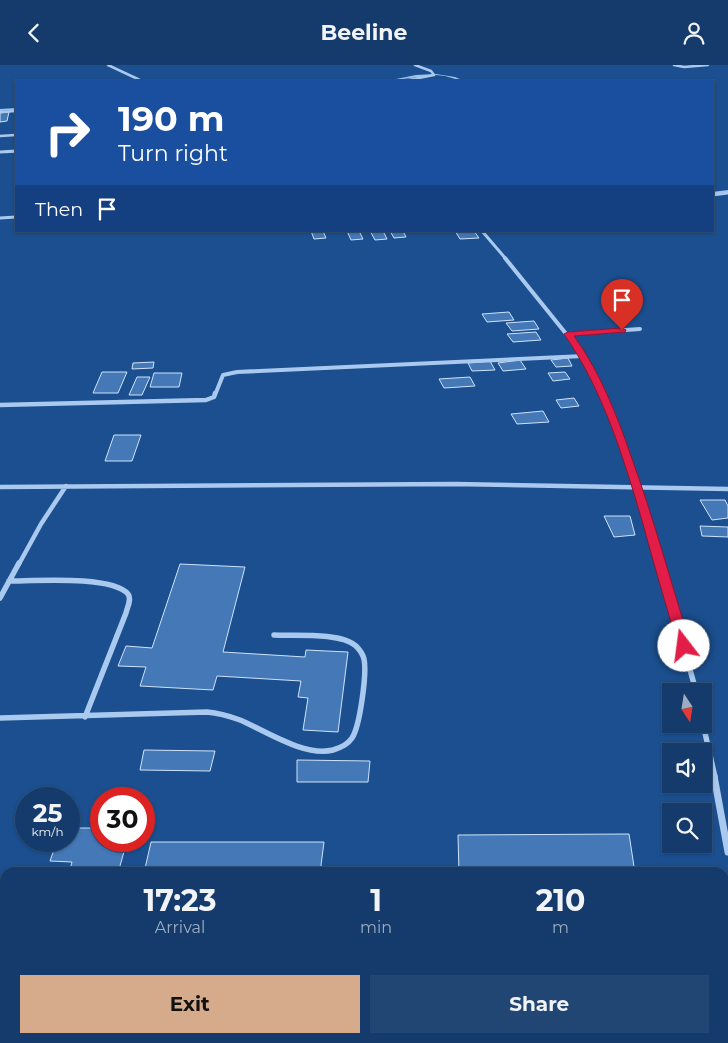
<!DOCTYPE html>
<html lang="en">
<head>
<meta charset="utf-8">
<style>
	:root { --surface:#143b6b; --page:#214673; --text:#f1f3f6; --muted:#9dadc1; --line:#33557e; --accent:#d6ab8b }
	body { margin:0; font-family:Montserrat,sans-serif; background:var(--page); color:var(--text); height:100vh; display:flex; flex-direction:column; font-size:19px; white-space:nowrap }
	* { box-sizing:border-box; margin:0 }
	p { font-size:16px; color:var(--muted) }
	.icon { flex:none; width:28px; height:28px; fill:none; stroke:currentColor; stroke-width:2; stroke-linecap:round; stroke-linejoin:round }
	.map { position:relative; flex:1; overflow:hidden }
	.drawer { position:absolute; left:0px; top:802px; width:729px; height:176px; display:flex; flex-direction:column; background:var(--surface); border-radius:15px 15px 0 0; box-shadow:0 1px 4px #0004,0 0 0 1px var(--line) }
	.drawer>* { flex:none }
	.top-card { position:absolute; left:15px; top:15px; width:699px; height:152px; border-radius:0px; box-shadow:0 1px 4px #0004,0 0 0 1px var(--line); background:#1a4fa0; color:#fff; overflow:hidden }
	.needle { width:32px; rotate:168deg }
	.buttons { position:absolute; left:662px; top:618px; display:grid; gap:10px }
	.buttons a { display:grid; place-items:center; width:50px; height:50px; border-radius:0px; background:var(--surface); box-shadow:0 1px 4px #0004,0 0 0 1px var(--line); font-size:25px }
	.speed { position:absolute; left:15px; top:722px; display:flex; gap:10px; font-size:25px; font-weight:700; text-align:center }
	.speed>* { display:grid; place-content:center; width:65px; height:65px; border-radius:50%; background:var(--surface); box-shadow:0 1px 4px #0004,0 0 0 1px var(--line); line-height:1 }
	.speed small { font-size:12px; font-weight:400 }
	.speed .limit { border:8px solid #d22; background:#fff; color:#111 }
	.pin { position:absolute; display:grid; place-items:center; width:42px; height:42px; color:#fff; margin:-51px -21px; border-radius:50% 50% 50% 0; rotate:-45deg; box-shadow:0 0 5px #0007 }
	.pin .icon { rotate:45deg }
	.me { position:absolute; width:55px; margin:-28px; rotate:345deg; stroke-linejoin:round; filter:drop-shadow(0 0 4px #0008) }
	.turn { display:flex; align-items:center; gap:18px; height:105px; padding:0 20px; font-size:22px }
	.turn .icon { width:65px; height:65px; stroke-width:2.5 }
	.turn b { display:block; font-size:35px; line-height:42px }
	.then { display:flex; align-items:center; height:48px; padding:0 20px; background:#0003; gap:10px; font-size:19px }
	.eta { display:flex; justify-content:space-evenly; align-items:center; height:85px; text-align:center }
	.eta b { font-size:30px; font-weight:700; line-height:35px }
	.action { display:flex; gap:10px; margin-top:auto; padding:10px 20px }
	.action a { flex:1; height:58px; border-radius:0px; background:var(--accent); color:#111; font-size:20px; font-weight:700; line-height:58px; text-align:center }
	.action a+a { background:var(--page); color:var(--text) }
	header { display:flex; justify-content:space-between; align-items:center; height:65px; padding:0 20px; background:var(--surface); font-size:22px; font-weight:700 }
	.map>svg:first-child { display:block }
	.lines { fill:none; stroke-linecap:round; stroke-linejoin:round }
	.stream { fill:#9cc4f0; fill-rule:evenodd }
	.building { fill:#4478b7; stroke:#cfe3fa }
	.street-far5 { stroke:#a9c9ee; stroke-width:2.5 }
	.street-far4 { stroke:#a9c9ee; stroke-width:3 }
	.street-far3 { stroke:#a9c9ee; stroke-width:4 }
	.street-far2 { stroke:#a9c9ee; stroke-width:4.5 }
	.street-far1 { stroke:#a9c9ee; stroke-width:5.5 }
	.street { stroke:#a9c9ee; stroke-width:7 }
	.route { fill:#e11d48; stroke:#92132f }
</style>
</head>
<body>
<header><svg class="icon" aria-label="back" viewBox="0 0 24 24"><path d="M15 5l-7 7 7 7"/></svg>Beeline<svg class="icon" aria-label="person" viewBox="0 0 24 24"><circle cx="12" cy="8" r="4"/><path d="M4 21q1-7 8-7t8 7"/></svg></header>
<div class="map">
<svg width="728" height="978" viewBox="0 0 728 978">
	<rect width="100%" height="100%" fill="#1b4f8f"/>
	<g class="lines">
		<path class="stream" d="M436 9 455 12 465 16H462L445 11 436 10 386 16 416 10Z
			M16 43V45L0 46V44Z
			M728 125V127L712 129V127Z"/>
	</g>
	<path class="building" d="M9 47 7 56 0 57V48Z
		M311 166H323L326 173 314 174Z
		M347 166H359L363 174 351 175Z
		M370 166H383L387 174 375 175Z
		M390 166H403L406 172 394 173Z
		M455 166H474L479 173 460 174Z
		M509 247 514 255 487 257 482 249Z
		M534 256 539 264 512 266 506 258Z
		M536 267 541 275 513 277 507 269Z
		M568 293 572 301 556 302 551 295Z
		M520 295 526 304 503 306 498 298Z
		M490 296 495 305 472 306 468 298Z
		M154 297 153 303 132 304 133 298Z
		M102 307H127L118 328H93Z
		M565 307 570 314 553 316 548 308Z
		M154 308H182L179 322H150Z
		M137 312H150L142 330H129Z
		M470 312 475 321 444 323 439 314Z
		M574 333 579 341 561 343 556 335Z
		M543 346 549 357 517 359 511 349Z
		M114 370H141L132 396H105Z
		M700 435H725L728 441V453L712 455Z
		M604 451H630L635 470 614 472Z
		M700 461 728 462V472L702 471Z
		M180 499 245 502 223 587 305 592 306 585 348 587 338 667 303 665 308 633 298 632 301 616 217 611 213 625 140 621 146 602 118 601 126 581 152 583Z
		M144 685 215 686 210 706 140 705Z
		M297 695 370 696 368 717H297Z
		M69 763H101V776H127L118 808H69L72 797 50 796 57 776H69Z
		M629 769 635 808H459L458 770Z
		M151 777H324L320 808H144Z"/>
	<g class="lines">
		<path class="street-far5" d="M108 0 142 16
			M674 0 684 2 708 0
			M404 16 434 10 431 6 415 0
			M0 47 16 46
			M0 71 16 70
			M6 87 16 86"/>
		<path class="street-far4" d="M0 87 16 86
			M712 130 728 128
			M0 153 16 152
			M482 166 506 194"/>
		<path class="street-far3" d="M505 193 584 291 602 330
			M568 269 640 264
			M215 330 223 310 237 307 584 291"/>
		<path class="street-far2" d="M601 328C627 383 643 441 660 499
			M0 340 206 335 214 332 215 328
			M0 422 455 419 728 424
			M19 499 41 459 66 421"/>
		<path class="street-far1" d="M660 498 696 626
			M9 516C33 516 112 510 128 529 132 534 127 543 126 548L85 652
			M0 533 19 498
			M0 653 207 647C218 648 229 651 240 655 266 666 304 692 333 685 340 683 348 679 352 673 360 661 367 608 364 594 363 590 359 584 356 581 341 567 294 571 274 570
			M703 659 715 712"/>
		<path class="street" d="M714 711 728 787"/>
	</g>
	<path class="route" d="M622 263 626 265 625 267 574 271C600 307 617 350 631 391 654 454 671 518 691 581L689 584H680L678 581C666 540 654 500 643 459 624 394 603 325 564 269L568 267Z"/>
</svg>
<div class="buttons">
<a><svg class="needle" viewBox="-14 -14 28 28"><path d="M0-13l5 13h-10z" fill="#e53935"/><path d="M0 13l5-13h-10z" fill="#9dadc1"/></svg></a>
<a><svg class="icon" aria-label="sound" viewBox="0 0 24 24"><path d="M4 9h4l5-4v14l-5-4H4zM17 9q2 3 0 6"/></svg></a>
<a><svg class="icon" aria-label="search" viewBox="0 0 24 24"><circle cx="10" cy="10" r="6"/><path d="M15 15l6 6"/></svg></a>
</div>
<div class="speed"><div>25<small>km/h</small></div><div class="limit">30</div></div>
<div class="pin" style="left:622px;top:265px;background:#d93025"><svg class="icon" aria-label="arrive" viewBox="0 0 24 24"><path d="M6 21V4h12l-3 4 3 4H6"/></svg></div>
<svg class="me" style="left:684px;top:581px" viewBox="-20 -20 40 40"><circle r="19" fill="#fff"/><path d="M0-13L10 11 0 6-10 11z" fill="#e11d48"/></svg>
<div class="top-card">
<div class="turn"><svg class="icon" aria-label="right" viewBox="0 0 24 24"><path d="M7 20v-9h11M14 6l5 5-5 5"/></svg><div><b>190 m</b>Turn right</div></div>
<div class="then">Then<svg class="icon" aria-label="arrive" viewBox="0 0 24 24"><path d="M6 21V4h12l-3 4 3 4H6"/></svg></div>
</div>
<section class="drawer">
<div class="eta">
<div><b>17:23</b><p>Arrival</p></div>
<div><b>1</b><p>min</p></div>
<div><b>210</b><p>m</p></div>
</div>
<div class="action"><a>Exit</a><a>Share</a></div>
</section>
</div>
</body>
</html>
